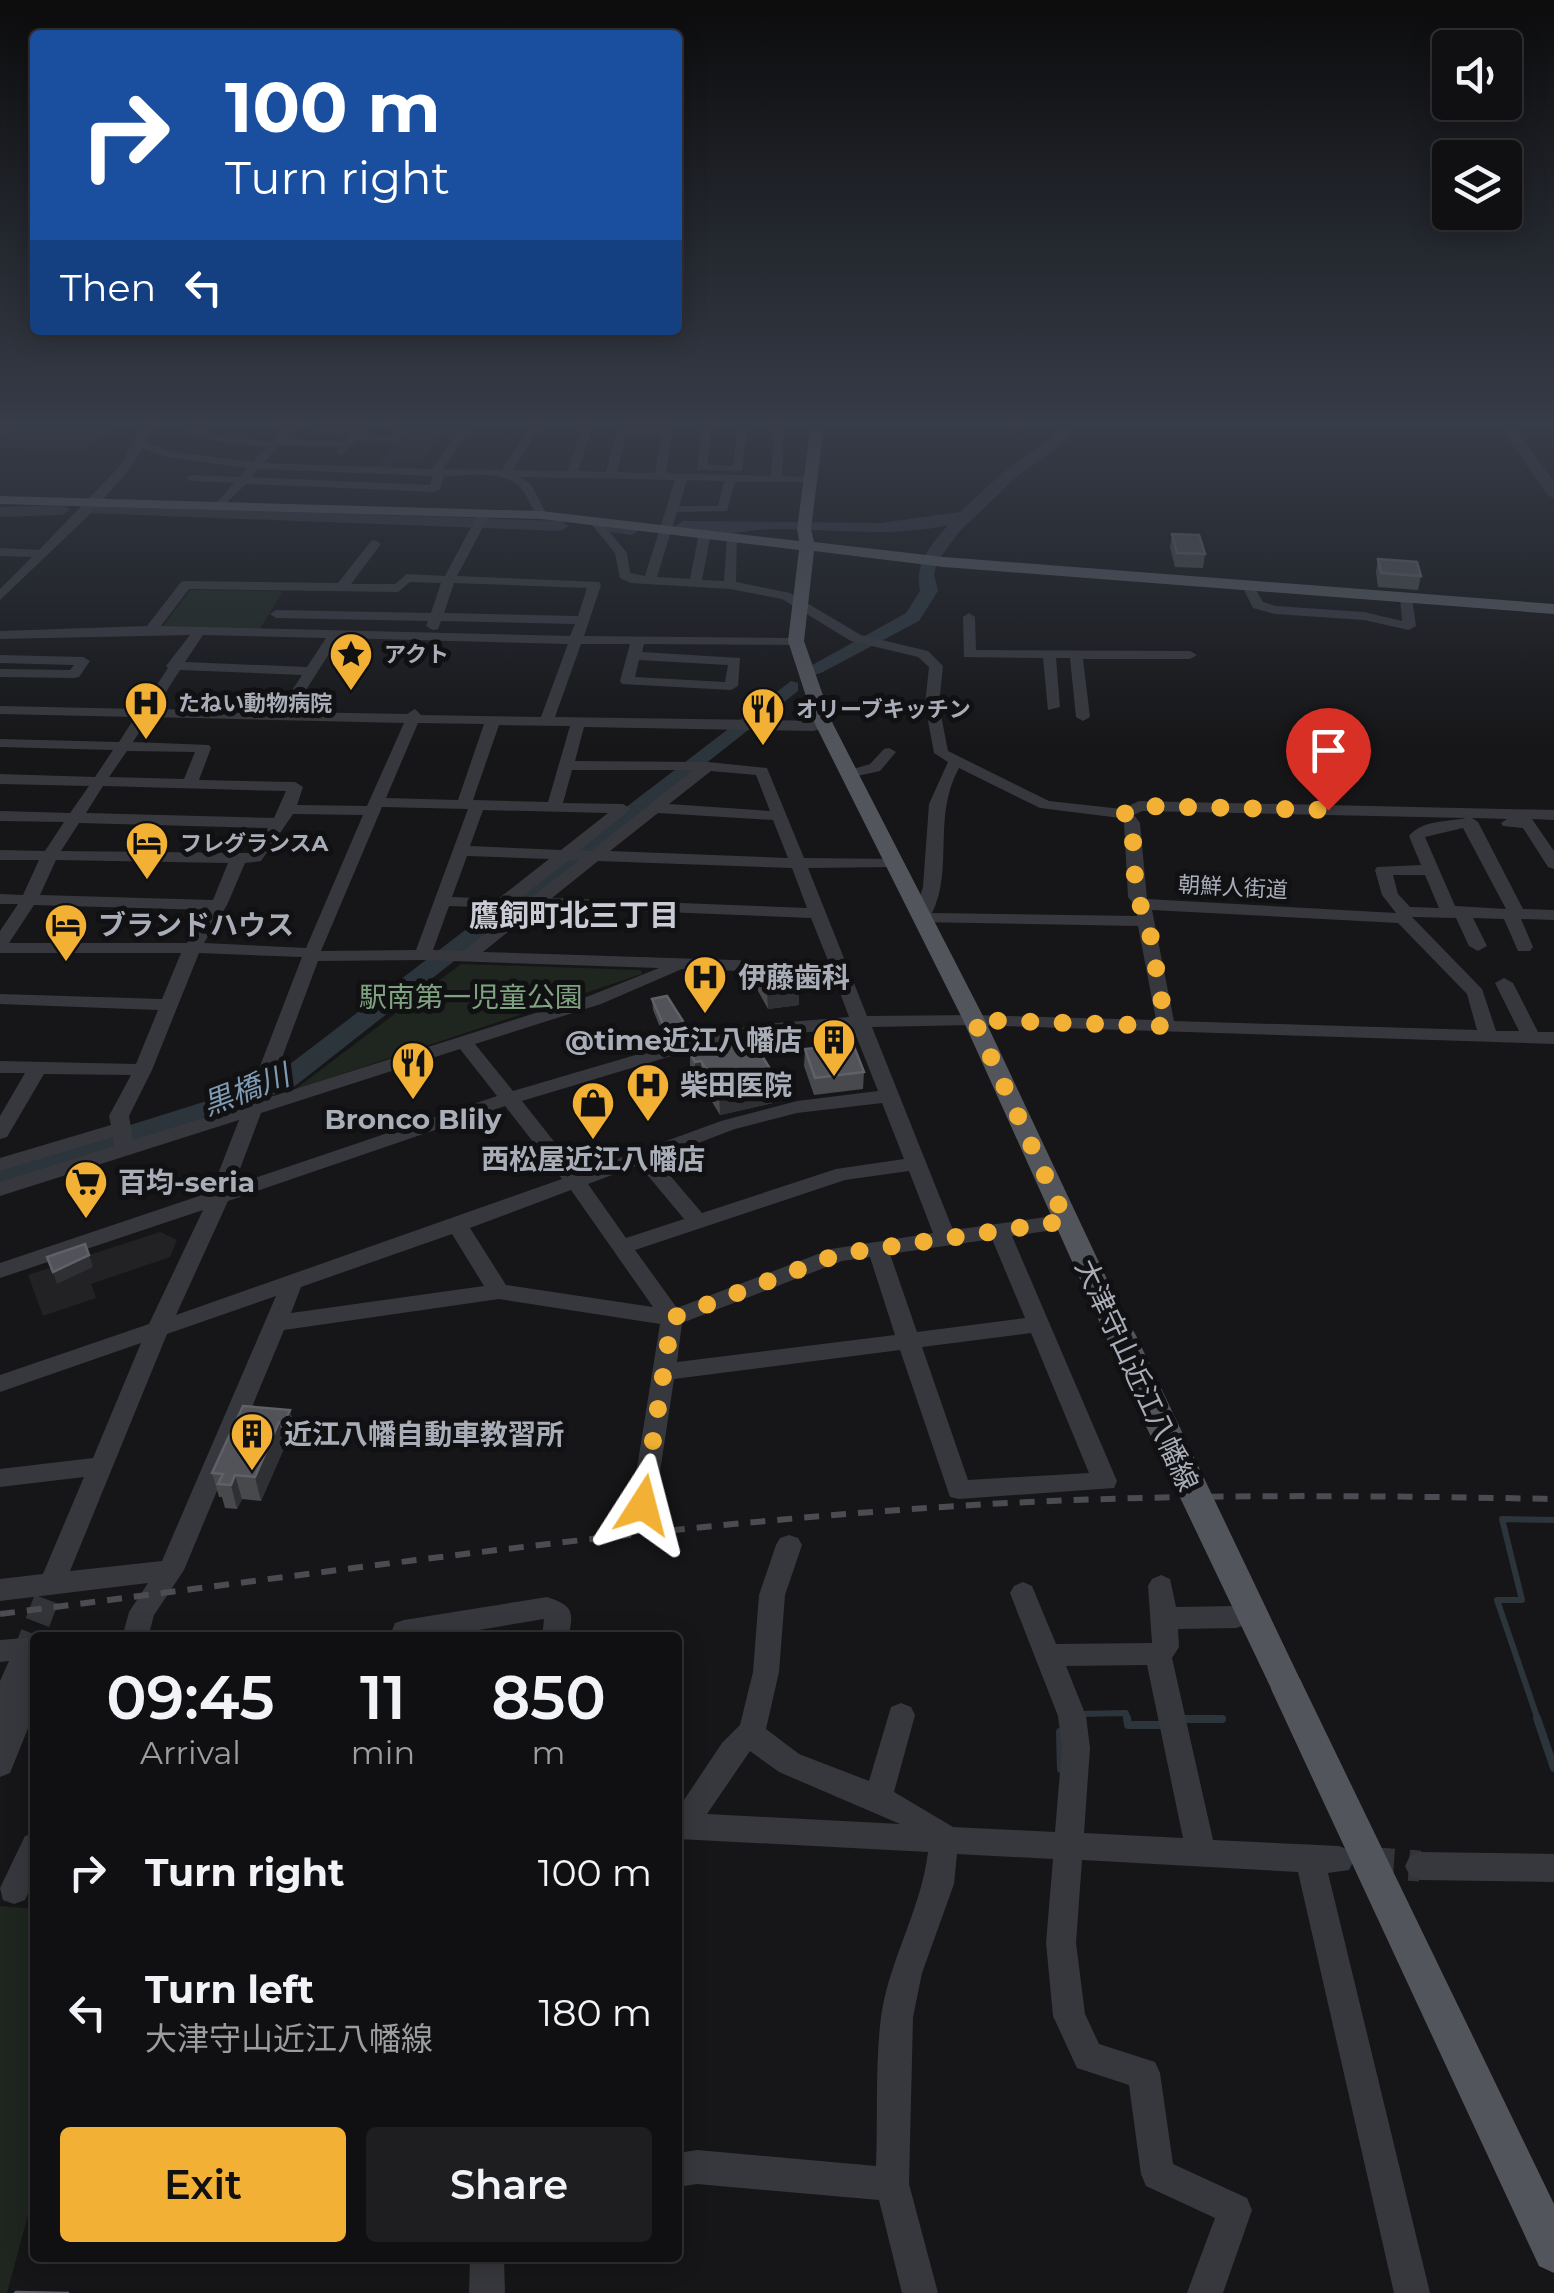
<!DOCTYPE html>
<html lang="en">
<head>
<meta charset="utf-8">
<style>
	:root { --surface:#101012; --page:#1e1e20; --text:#f1f3f6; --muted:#9c9d9f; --line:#303032; --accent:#f2b134 }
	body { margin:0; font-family:Montserrat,"Noto Sans JP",sans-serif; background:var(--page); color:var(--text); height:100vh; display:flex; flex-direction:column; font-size:38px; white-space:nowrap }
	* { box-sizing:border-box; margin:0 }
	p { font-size:32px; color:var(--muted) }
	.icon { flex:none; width:55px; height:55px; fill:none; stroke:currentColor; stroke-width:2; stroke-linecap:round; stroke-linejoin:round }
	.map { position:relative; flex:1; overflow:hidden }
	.side { position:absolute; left:30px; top:1632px; width:652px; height:630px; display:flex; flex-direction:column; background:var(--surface); border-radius:10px; box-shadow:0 5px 25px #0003,0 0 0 2px var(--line) }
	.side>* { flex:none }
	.hud { position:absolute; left:30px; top:30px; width:652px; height:305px; border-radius:10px; box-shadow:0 5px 25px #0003,0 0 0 2px var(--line); background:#1a4fa0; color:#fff; overflow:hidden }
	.fabs { position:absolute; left:1432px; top:30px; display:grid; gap:20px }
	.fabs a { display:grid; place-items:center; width:90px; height:90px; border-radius:10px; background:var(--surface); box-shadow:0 5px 25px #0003,0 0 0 2px var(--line); font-size:50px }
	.pin { position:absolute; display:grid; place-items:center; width:85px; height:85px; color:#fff; margin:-102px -42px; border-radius:50% 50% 50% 0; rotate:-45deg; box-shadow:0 0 10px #0007 }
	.pin .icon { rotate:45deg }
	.me { position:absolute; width:110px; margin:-55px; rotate:9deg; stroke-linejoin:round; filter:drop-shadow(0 0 8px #0008) }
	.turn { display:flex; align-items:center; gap:35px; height:210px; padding:0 30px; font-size:45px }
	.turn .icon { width:130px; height:130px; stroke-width:2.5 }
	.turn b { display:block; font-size:70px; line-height:85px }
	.then { display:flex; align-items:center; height:95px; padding:0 30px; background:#0003; gap:20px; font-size:38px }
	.eta { display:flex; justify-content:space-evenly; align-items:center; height:170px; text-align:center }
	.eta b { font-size:60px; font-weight:600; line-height:70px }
	.primary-button { display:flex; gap:20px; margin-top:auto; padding:20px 30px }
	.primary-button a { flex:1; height:115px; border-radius:10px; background:var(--accent); color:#111; font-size:40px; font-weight:600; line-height:115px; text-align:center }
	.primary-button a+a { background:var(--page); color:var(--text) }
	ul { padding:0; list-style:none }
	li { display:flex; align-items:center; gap:30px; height:140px; padding:0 30px }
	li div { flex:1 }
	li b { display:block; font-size:38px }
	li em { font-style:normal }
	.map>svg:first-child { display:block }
	.built { fill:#222225 }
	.green { fill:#1e261f }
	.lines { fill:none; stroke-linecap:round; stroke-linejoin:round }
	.stream-far1 { stroke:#2c353c; stroke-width:6 }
	.stream { stroke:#2c353c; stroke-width:8 }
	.river { fill:#2c353c; fill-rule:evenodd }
	.minor-tunnel-far1 { stroke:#333438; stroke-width:25; stroke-dasharray:25 12; stroke-linecap:butt }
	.minor-tunnel { stroke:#333438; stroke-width:31; stroke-dasharray:31 15; stroke-linecap:butt }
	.minor { fill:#37383d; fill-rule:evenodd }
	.major { fill:#53555c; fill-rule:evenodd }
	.rail { stroke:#4a4c52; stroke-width:6; stroke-dasharray:15 12; stroke-linecap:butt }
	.major-bridge { stroke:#53555c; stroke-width:30 }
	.wall { fill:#47494d }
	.shaded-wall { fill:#2f3033 }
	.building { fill:#525359; stroke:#5f6168; stroke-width:2.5 }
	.route { stroke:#f2b134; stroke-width:18; stroke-dasharray:0 32.4 }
	.labels { text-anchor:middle; stroke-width:10; stroke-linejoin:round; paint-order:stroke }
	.far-poi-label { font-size:22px; font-weight:bold; fill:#a8adb8; stroke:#111113; text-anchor:start }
	.far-street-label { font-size:22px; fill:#a8adb8; stroke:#111113 }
	.poi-label { font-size:28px; font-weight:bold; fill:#a8adb8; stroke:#111113; text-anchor:start }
	.park-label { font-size:28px; fill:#7fa381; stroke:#111113 }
	.street-label { font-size:28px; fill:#a8adb8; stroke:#111113 }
	.neighbourhood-label { font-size:30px; font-weight:bold; fill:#c9ccd4; stroke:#111113 }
	.water-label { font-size:30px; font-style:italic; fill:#7f9bb3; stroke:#111113 }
</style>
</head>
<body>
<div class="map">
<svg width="1554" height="2293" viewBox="0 0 1554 2293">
	<rect width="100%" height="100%" fill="#161618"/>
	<path class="built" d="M25 424H116L119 425 83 450 0 448V439Z
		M422 424H467L461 433 443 432 421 461 397 460 390 468H376L407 429H418Z
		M160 1232 177 1240 170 1257 91 1284 96 1298 43 1316 28 1275Z"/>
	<path class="green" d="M190 590 280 591 282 593 260 629H165L163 626Z
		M461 964 641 970 642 974 294 1090Z
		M0 1906 35 1909V2189L7 2293H0Z"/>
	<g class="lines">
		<path class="stream-far1" d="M1080 1714 1126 1713 1127 1720
			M1183 1719H1222
			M1538 1720 1497 1600H1522L1502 1519 1554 1520"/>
		<path class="stream" d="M1127 1718 1128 1725H1163
			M1537 1718 1554 1768
			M1183 1719H1222
			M1060 1732 1061 1769"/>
		<path class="river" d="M1061 424H1075L1064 442 1013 480 959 532 937 562 934 575 938 591 919 621 821 673 814 675 805 669 906 613 920 591C914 563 931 545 948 525 891 538 833 529 775 529 747 529 698 543 675 526L683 521 880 523 960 512 1002 473 1054 436Z
			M1498 424H1512L1554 482V498L1548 496Z
			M93 505 561 521 569 526 561 531 87 513 85 510Z
			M0 507 62 505 70 510 62 515 0 517Z
			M602 522 632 525 640 530 632 535 596 530 594 527Z
			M791 681 798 683V691L295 1086 231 1111 0 1184V1166L213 1099 277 1074Z"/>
		<path class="minor-tunnel-far1" d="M24 1657 55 1577"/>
		<path class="minor-tunnel" d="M1363 1862 1420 1866"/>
		<path class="minor" d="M12 424H25L0 438V431Z
			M142 424H152L145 442 168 451 253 462 266 447 225 443 183 429 188 426 226 437 271 442 286 424H297L285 439 344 441 349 435 315 430 314 424 353 429 357 424H368L361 434 392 436 401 424H411L399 441 356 440 341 455 336 452 339 447 279 445 264 463 432 469 464 424H474L443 469 502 470 532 424H542L513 470 567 471 584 424H594L578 471 606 472 619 424H629L628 429 662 430 663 424H673L666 473 771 476 774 427 771 424H784L782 476 811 477 815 478V482H735L727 511 677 512 657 577 690 579 699 533 705 529 711 533 702 580 724 581 727 536 737 533 736 582 790 593 861 635 928 651 943 666 939 705 948 751 1049 801 1122 809 1139 801 1554 810V820L1532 819 1554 851V869L1548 867 1523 828 1503 826 1501 823 1507 819 1472 818 1478 822 1523 909 1554 910V920L1521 919 1533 947 1530 951H1518L1504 919 1473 918 1487 946 1478 951 1469 946 1456 918 1412 917 1482 989 1496 1031H1519L1495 983 1504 978 1513 983 1538 1032H1554V1044L974 1025 872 1027 953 1230 1067 1214 1077 1221 1067 1228 1012 1236 1117 1481 1114 1488 959 1499 950 1497 900 1350 674 1379 655 1505 652 1512 643 1515 634 1512 631 1505 660 1324 499 1299 284 1330 184 1570 154 1615 148 1638H122L129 1612 148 1583 0 1601V1579L43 1574 84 1477 0 1487V1469L93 1458 141 1343 0 1392V1375L149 1324 203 1210 0 1278V1263L211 1192 239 1120 0 1196V1182L114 1146 113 1137 0 1171V1158L111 1125 109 1116 131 1075 44 1074 7 1137 0 1139V1116L25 1073H0V1061L136 1064 158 1010 0 1004V994L162 999 181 953H0V931L18 904H0V894L23 895 39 860H0V850L45 851 64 822 0 821V811L70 813 89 786 0 784V774L95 777 113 750 0 747V739L119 742 135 717 0 714V706L141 709 168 668 166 666 190 635 0 639V631L147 626 181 582 185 581 338 583 371 541 375 540 381 544 351 584H395L407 574 445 576 479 512 489 510 491 512 457 576 599 582 601 585 584 636 801 638V644L796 645 644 644 642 652 740 658 738 686 731 690 622 684 620 681 630 644H581L555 717 829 721V727L813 731 584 727 575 761 708 762 767 768 804 858 899 859V865L893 867 808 868 867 1016 974 1015 1156 1020 1138 926 915 922 913 918 923 887 929 804 948 762 934 753 925 705 929 667 918 657 851 641 782 599 730 589 631 583 620 578 615 553 588 520 598 518 627 553 630 573 645 576 675 480 519 477 530 483 547 515 541 518C532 512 530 501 523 491 508 468 468 476 444 476L440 489 434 492 246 484 221 508 215 505 234 483 192 481 186 478 192 475 240 477 247 468 166 457 142 448 129 470 88 516 0 600V589L32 557 0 556V548L39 550 121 465ZM626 435 661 436 655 473 617 472ZM258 469 433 476 430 485 251 477ZM687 480 724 481 718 506H679ZM410 582 441 583 431 613 276 610 270 614 276 618 428 621 426 626 433 630 438 629 441 621 575 624 570 636 161 626 189 589 398 592ZM454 583 587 588 578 616 444 613ZM203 635 326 638 307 667 185 662ZM339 638 568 644 541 717 421 715 415 709 407 714 292 712ZM639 660 728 665 725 682 635 677ZM180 670 302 675 278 712 155 709ZM149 717 404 723 367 806 297 805 303 787 295 782 199 780 211 748 209 745 133 742ZM418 723 484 724 458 800 386 798ZM499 725 570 726 548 802 473 800ZM127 751 195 752 184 779 109 777ZM959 768 1040 808 1120 818 1124 823 1128 897 1137 908V916L932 913C954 869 932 817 959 768ZM572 770H693L591 851 580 850 631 809 623 804 563 803ZM711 771 756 775 770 811 669 804ZM103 786 286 791 274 818 86 813ZM382 807 468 809 416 950 321 951ZM483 810 608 813 561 850 470 846ZM1142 811 1466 818C1447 822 1422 820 1409 836L1421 865 1377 867 1375 870 1382 895 1396 913 1147 899 1140 823 1134 815ZM658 813 773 820 788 858 610 851ZM293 814 363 815 306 948 204 943 227 905 245 863 261 861ZM79 823 268 828 250 853 61 851ZM1463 828 1506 909 1455 906 1425 837ZM467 856 549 859 498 899 452 897ZM56 860 228 863 213 900 40 895ZM569 860H579L463 951 433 950 449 906 508 908ZM598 861 792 868 807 908 552 898ZM1393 875H1425L1439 908 1410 907 1398 894ZM34 905 208 910 187 943H9ZM539 907 811 918 829 963 483 952ZM1152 910 1398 923 1467 994 1477 1030 1174 1021ZM199 953 302 957 245 1105 133 1140 129 1116 152 1070ZM423 960 659 968 589 996 267 1098 318 961ZM682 969 833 974 849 1017 754 1025 666 1046 513 1091 475 1044 601 1004ZM853 1028 878 1091 797 1101 721 1121 579 1173 522 1101 678 1054 754 1037ZM460 1049 497 1096 234 1185 261 1113ZM882 1103 904 1159 836 1169 702 1213 656 1159 735 1129 797 1113ZM505 1106 562 1179 176 1315 228 1201ZM639 1165 684 1219 626 1238 588 1184ZM909 1171 933 1233 831 1249 677 1308 635 1250 845 1180ZM571 1190 653 1307 506 1285 470 1228ZM452 1234 484 1286 291 1313 301 1287ZM992 1239 1025 1318 917 1332 890 1254ZM870 1257 895 1335 677 1362 682 1323 842 1261ZM276 1296 162 1561 70 1571 167 1334ZM1031 1333 1089 1473 968 1480 922 1347Z
			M702 424H712L707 465 733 466 738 424H748L742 471 697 470Z
			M1244 583H1252L1263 602 1276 606 1364 612 1402 621 1400 597 1406 593 1412 597 1416 626 1409 630 1364 620 1275 614 1253 608 1242 586Z
			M969 613 975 617 976 650 1190 651 1197 655 1190 659H1083L1090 717 1083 721 1076 717 1070 658H1056L1060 707 1048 710 1043 658 964 657 963 617Z
			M0 655 83 657 90 661 79 677 74 678 0 677V669L70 670 74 665 0 663Z
			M889 748 896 752 880 771 848 778 840 773 870 764 884 749Z
			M789 1535 798 1538 802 1545 785 1595 779 1672 766 1729 799 1754 869 1781 891 1707 901 1703 911 1707 915 1715 894 1792 953 1827 1055 1832 1062 1748 1058 1716 1010 1593 1014 1586 1023 1582 1032 1586 1056 1644 1152 1643 1148 1586 1152 1579 1161 1575 1170 1579 1176 1607 1236 1606 1245 1609 1249 1617 1245 1625 1236 1628 1178 1629 1179 1647 1172 1658 1213 1840 1339 1846 1349 1850 1354 1860 1349 1870 1328 1873 1430 2293H1394L1298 1872 1082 1860 1076 1943 1085 2014 1099 2044 1155 2062 1160 2073 1173 2164 1247 2198 1252 2210 1223 2293H1187L1215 2218 1146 2186 1141 2174 1129 2085 1077 2068 1053 2016 1046 1943 1053 1859 957 1854 954 1884 922 1973 913 2017 909 2184 938 2293H902L879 2200 697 2184 678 2187V2153L697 2150 876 2166C878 2117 875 2066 881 2017 889 1960 921 1910 928 1852L678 1839V1809L722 1743 740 1725 753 1672 759 1595 776 1545 780 1538ZM1147 1665 1183 1838 1084 1833 1090 1748 1086 1716 1066 1666ZM750 1751 779 1772 900 1824 707 1814Z
			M547 1597C574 1606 574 1612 568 1638H542L544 1619 432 1638H389L395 1623 404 1620Z
			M35 1637V1711L10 1773 0 1777V1681L9 1661 0 1662V1640Z
			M35 1833V1878L25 1900 14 1904 3 1900 0 1888 25 1836Z
			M1420 1852 1554 1854V1882L1420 1880 1410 1876 1405 1866 1410 1856Z
			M470 2258H504L505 2293H469Z"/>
		<path class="major" d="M811 424H824L811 529 814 542 944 557 1554 604V614L944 567 814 551 804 641 833 724 985 1020 1136 1341 1132 1348H1112L1108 1341 963 1020 815 724 788 641 799 550 541 519 0 504V496L541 511 799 541 797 529Z
			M1288 1674 1300 1679 1554 2204V2273L1539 2266 1271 1689 1276 1679Z"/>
		<path class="rail" d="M0 1614C308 1575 617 1529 927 1508 1136 1493 1345 1495 1554 1499"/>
		<path class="major-bridge" d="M1122 1341 1288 1689"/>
	</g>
	<path class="wall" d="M1172 534 1205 554 1203 568 1175 567 1170 547Z
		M1378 559 1421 576 1418 590 1378 587 1376 572Z
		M760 969 799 988V1005L768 1009 758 991V974H760Z
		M652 999 686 1026V1037L666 1042 653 1010Z
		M805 1049 864 1072 863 1089 814 1095 804 1066Z
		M763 1050V1058L777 1102 720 1115 701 1084 696 1085 690 1074V1052Z
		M290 1410 295 1434 290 1446H285L261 1501 242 1499 237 1509 225 1508 222 1497H219L212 1473Z"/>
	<path class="shaded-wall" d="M799 988V1005L768 1009 767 992Z
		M686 1026V1037L666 1042V1031Z
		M701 1061V1084L696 1085 695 1062Z
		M777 1080V1102L720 1115 719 1093Z
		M89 1255 93 1267 57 1284 53 1272Z
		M290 1410 295 1434 290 1446 284 1422Z
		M279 1422 285 1446 261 1501 255 1477Z
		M235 1475 242 1499 237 1509 231 1485Z"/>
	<path class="building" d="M1172 534 1199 535 1205 554 1177 553Z
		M1378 559 1417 562 1421 576 1381 573Z
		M791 966 799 988 767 992 758 974H762L760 969Z
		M667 996 686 1026 666 1031 652 999Z
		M755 1038 763 1050 759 1051 777 1080 719 1093 701 1061 695 1062 690 1052Z
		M853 1044 864 1072 815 1078 805 1049Z
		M85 1244 89 1255 53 1272 47 1257Z
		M243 1406 290 1410 284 1422H279L255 1477 235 1475 231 1485 218 1484 223 1474 212 1473Z
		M16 2292 69 2293H15Z"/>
	<linearGradient id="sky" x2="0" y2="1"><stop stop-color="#0c0c0d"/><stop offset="0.57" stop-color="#363c48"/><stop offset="1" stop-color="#363c48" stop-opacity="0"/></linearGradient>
	<rect width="1554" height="745" fill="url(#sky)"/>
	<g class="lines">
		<path class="route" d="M643 1505 672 1318 839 1254 1066 1221 974 1020 1166 1026 1148 921 1136 896 1132 823 1124 814 1139 806 1328 810"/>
	</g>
	<defs>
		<g id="sight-pin" transform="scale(2.25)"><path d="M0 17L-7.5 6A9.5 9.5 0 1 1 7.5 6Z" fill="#f2b134" stroke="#111113"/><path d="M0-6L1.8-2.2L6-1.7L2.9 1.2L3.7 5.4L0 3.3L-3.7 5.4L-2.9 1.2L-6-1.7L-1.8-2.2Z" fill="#111"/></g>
		<g id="hospital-pin" transform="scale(2.25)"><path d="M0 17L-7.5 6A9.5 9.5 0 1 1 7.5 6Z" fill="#f2b134" stroke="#111113"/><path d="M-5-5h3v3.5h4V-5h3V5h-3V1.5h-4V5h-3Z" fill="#111"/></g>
		<g id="restaurant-pin" transform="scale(2.25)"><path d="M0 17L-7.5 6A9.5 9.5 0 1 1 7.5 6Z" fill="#f2b134" stroke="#111113"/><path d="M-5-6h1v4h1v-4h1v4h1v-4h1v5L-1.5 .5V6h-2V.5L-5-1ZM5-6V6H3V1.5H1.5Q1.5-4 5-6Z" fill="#111"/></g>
		<g id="hotel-pin" transform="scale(2.25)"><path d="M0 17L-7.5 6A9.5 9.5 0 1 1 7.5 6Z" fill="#f2b134" stroke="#111113"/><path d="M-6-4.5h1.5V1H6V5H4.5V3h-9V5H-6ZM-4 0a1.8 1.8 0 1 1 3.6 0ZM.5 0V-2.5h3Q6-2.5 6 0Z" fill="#111"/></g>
		<g id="building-pin" transform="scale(2.25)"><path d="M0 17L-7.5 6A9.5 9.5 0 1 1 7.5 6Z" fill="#f2b134" stroke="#111113"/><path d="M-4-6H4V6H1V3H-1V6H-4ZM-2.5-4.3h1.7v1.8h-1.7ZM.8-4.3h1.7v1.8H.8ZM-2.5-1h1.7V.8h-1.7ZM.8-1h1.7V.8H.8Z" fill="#111"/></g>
		<g id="shop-pin" transform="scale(2.25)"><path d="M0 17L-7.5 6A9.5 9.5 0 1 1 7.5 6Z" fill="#f2b134" stroke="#111113"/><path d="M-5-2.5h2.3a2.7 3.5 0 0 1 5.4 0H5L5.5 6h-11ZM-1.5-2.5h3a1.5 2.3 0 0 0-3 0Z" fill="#111"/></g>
		<g id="supermarket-pin" transform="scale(2.25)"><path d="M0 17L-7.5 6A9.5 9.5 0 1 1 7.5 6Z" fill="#f2b134" stroke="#111113"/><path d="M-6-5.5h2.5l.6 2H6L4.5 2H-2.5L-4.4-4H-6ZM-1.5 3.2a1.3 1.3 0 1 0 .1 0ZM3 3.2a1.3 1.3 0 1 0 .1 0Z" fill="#111"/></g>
	</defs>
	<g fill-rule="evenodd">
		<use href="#sight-pin" x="351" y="654"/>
		<use href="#hospital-pin" x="146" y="703"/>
		<use href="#restaurant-pin" x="763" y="709"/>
		<use href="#hotel-pin" x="147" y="843"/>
		<use href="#hotel-pin" x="66" y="925"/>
		<use href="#hospital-pin" x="705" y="977"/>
		<use href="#building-pin" x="834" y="1040"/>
		<use href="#restaurant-pin" x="413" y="1063"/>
		<use href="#hospital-pin" x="648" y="1085"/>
		<use href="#shop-pin" x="593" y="1103"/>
		<use href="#supermarket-pin" x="86" y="1182"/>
		<use href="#building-pin" x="252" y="1434"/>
	</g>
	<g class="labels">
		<g class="far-poi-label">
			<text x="384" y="662">アクト</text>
			<text x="178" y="711">たねい動物病院</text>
			<text x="796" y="717">オリーブキッチン</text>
			<text x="180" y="851">フレグランスA</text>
		</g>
		<g class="far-street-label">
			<text transform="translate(1233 887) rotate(3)" y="8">朝鮮人街道</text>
		</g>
		<g class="poi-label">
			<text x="98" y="935">ブランドハウス</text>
			<text x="738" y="987">伊藤歯科</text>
			<text x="802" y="1050" text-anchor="end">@time近江八幡店</text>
			<text x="680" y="1095">柴田医院</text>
			<text x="413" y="1129" text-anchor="middle">Bronco Blily</text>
			<text x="593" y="1169" text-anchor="middle">西松屋近江八幡店</text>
			<text x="118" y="1192">百均-seria</text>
			<text x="284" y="1444">近江八幡自動車教習所</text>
		</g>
		<g class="park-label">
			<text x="471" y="1007">駅南第一児童公園</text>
		</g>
		<g class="street-label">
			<text transform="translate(1137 1375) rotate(65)" y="10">大津守山近江八幡線</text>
		</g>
		<g class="neighbourhood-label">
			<text x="574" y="926">鷹飼町北三丁目</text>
		</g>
		<g class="water-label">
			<text transform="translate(246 1090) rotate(-21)" y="10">黒橋川</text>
		</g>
	</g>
</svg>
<div class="fabs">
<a><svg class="icon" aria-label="sound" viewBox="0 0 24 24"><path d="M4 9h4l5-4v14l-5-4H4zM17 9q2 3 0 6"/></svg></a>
<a><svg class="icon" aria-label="layers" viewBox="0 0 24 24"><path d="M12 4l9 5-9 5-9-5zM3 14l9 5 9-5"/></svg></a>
</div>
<div class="pin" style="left:1328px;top:810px;background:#d93025"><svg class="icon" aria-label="arrive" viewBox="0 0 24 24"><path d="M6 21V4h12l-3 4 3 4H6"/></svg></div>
<svg class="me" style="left:643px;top:1505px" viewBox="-20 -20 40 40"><path d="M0-17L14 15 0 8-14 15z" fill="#f2b134" stroke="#fff" stroke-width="4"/></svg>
<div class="hud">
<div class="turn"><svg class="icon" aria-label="right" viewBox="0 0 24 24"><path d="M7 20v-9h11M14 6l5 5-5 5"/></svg><div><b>100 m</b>Turn right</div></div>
<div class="then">Then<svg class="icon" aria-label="left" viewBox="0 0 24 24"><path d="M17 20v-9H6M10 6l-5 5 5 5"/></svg></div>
</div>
<section class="side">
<div class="eta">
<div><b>09:45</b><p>Arrival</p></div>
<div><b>11</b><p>min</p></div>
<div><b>850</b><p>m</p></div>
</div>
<ul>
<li><svg class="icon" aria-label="right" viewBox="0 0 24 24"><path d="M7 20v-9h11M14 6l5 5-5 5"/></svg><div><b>Turn right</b></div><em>100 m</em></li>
<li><svg class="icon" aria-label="left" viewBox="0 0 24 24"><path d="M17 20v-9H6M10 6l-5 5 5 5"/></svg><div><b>Turn left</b><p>大津守山近江八幡線</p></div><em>180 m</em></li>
</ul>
<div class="primary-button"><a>Exit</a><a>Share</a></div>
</section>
</div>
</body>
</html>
